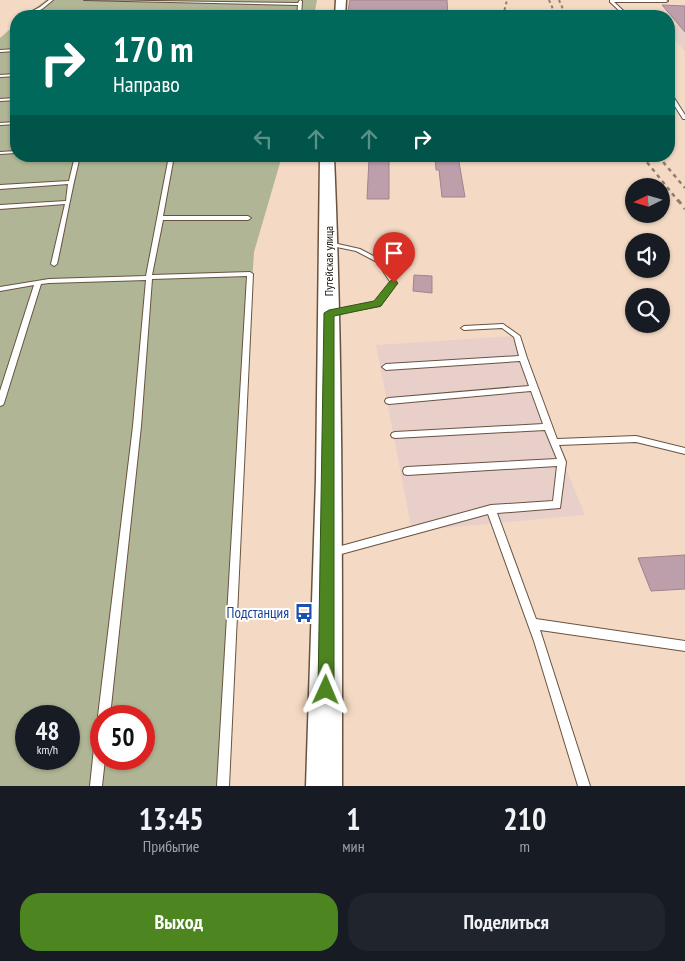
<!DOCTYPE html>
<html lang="ru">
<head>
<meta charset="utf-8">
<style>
	:root { --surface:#171b24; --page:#20242c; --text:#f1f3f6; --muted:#9ea1a6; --accent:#4d8520 }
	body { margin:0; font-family:"PT Sans Narrow",sans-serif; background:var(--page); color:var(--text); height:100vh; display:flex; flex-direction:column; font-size:19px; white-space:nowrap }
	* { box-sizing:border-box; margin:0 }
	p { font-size:16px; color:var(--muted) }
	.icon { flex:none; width:28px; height:28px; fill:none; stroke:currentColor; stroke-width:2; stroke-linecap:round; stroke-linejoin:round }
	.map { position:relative; height:786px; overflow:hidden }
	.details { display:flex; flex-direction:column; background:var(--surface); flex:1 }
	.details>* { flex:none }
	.banner { position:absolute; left:10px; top:10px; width:665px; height:152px; border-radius:20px; box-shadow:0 1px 4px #0004; background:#00695c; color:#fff; overflow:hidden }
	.needle { width:32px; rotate:265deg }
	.controls { position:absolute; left:625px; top:178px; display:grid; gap:10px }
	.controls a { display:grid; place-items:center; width:45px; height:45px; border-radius:50%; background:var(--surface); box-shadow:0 1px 4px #0004; font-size:25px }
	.speed { position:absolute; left:15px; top:705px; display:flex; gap:10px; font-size:25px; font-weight:700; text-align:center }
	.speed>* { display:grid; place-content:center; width:65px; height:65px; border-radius:50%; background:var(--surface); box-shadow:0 1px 4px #0004; line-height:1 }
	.speed small { font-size:12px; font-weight:400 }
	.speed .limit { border:8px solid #d22; background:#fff; color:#111 }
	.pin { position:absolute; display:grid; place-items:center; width:42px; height:42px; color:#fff; margin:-51px -21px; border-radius:50% 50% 50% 0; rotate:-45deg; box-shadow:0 0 5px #0007 }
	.pin .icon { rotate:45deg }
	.me { position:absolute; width:55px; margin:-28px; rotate:1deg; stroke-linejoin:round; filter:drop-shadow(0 0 4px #0008) }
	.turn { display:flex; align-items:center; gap:18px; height:105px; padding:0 20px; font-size:22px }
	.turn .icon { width:65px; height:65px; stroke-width:2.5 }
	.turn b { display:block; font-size:35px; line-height:42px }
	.lanes { display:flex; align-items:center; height:48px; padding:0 20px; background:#0003; justify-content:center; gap:25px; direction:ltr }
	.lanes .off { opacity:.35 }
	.eta { display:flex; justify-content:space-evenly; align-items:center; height:85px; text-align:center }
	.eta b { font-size:30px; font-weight:700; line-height:35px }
	.action { display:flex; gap:10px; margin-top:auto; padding:10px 20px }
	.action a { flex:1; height:58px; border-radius:20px; background:var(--accent); color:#fff; font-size:20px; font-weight:700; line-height:58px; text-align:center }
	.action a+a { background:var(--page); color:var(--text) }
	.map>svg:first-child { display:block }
	.industrial { fill:#e9cfca }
	.green { fill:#b0b595; fill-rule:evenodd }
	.building { fill:#bd9eab; stroke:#a18390 }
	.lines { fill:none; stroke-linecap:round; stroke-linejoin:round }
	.lane-casing { stroke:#695340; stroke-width:2 }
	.secondary-casing { stroke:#695340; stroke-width:3 }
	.lane { fill:#fff; fill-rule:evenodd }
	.secondary { fill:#fff; fill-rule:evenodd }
	.rail-far2 { stroke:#907e6f; stroke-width:2; stroke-dasharray:3 3; stroke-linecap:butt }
	.rail-far1 { stroke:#907e6f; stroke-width:2.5; stroke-dasharray:4 4; stroke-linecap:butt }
	.rail { stroke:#907e6f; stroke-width:3; stroke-dasharray:5 5; stroke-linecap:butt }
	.route { fill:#4d8520; stroke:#325615 }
	.labels { text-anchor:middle; stroke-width:4; stroke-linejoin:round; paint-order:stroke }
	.street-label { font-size:12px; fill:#180f08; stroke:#fff }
	.near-transit-label { font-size:15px; fill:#164399; stroke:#fff; text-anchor:end }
</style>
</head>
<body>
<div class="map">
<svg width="685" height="786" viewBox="0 0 685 786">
	<rect width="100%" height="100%" fill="#f4dac4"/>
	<path class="industrial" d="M685 24V52L669 32V26Z
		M512 336 585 515 412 531 376 345Z"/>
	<path class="green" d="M46 0H317L314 16H25Z
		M16 24V156H282L254 252 219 786H0V38ZM26 716H69V759H26ZM101 716H144V759H101Z"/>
	<path class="building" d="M350 0H447L448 16H347Z
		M662 5 685 6V32Z
		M435 156H458L465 197H442L439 170H436Z
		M369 159H389V199H367Z
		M414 275 432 276V293L413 291Z
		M685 555V589L651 591 638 558Z"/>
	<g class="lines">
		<g class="lane-casing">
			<path id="lane" d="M49 0H53L42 9 30 15H41L43 16H23L40 7Z
				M84 0 298 3 300 0 302 1 301 16H297L298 5Z
				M610 0H666L668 1 666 2H614L629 16H625L610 2Z
				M16 49V51L0 52V50Z
				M16 74V76L0 77V75Z
				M669 93H671L685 115V119H683L669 97Z
				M16 98V100L0 101V99Z
				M16 122V124L0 125V123Z
				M16 151V153L0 154V152Z
				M75 156H80C71 192 65 228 57 264L54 266 51 264 65 204 0 209V205L66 201 68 184 0 189V185L69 181Z
				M169 156H174L163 216H248L251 218 248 220H163L152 275 250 272 253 274 229 786H217L247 276 152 279 141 426 110 716H101V720L98 716 133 426 146 280 49 283 41 284 4 403 3 405 0 406V391L34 285 0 291V287L49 279 146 276Z
				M329 242 360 249 381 260 397 283 380 306 331 315H329L328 313 331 311 376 302 391 283 377 262 356 251 327 245V243Z
				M503 324 520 336 527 358 557 439 636 436 685 448V454L636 442 559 445 566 462 560 508 497 513 536 619 685 641V651L540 630 590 786H578L534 641 488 514 334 556 331 555 329 552 331 549 334 548 491 505 553 501 557 466 407 475 404 474 403 471 404 468 407 467 557 459 545 430 395 438 392 437 391 435 392 433 395 432 543 424 531 391 389 404 386 403 385 401 386 399 389 398 529 386 520 361 386 370 382 367 386 364 519 356 514 337 502 328 464 330 461 328 464 326Z
				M101 733V759H105L102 786H90L95 739 97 735Z"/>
		</g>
		<g class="secondary-casing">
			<path id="secondary" d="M336 0H346L345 16H335Z
				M320 156H334C343 366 342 576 342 786H306L316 479Z"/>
		</g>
		<use href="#lane" class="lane"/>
		<use href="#secondary" class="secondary"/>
		<path class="rail-far2" d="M549 0 556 16
			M559 0 566 16
			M503 16 507 0"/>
		<path class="rail-far1" d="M642 156 679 202
			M658 156 685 188"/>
		<path class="rail" d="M678 200 685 209"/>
	</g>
	<path class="route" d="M394 280 398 283 381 306 334 316V690L332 695 326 698 320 695 318 690 324 313 329 310 374 301 390 281Z"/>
	<defs>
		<g id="bus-bare" transform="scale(1.5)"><path d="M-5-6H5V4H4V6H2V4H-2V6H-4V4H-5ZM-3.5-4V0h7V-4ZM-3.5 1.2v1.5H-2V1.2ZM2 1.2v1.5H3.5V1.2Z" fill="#1a4fb4" stroke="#fff" stroke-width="2.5" paint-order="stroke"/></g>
	</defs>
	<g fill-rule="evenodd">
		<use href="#bus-bare" x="304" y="613"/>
	</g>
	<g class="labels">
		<g class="street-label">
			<text transform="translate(329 261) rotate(-90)" y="4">Путейская улица</text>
		</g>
		<g class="near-transit-label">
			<text x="289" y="618">Подстанция</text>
		</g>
	</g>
</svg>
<div class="controls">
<a><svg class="needle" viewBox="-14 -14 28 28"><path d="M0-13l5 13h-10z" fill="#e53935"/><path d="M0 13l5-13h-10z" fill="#9ea1a6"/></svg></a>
<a><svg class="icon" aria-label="sound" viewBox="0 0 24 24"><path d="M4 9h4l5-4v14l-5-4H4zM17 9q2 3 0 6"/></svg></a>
<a><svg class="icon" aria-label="search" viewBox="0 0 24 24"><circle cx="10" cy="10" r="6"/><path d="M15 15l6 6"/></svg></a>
</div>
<div class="speed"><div>48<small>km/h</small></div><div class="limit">50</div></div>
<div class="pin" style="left:394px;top:283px;background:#d93025"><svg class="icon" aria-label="arrive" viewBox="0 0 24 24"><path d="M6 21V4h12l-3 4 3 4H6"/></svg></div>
<svg class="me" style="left:326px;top:690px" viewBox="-20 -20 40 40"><path d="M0-17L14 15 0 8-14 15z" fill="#4d8520" stroke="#fff" stroke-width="4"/></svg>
<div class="banner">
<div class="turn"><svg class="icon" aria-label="right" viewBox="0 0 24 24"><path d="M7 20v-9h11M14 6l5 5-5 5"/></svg><div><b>170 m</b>Направо</div></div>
<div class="lanes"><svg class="icon off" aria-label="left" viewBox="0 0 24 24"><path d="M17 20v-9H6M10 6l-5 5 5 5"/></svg><svg class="icon off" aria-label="ahead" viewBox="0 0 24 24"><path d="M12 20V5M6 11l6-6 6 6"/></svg><svg class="icon off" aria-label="ahead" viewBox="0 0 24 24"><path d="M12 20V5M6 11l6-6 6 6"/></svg><svg class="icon" aria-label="right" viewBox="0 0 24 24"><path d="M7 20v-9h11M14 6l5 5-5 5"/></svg></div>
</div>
</div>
<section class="details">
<div class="eta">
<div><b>13:45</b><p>Прибытие</p></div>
<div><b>1</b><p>мин</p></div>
<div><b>210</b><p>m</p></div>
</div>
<div class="action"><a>Выход</a><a>Поделиться</a></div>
</section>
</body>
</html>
